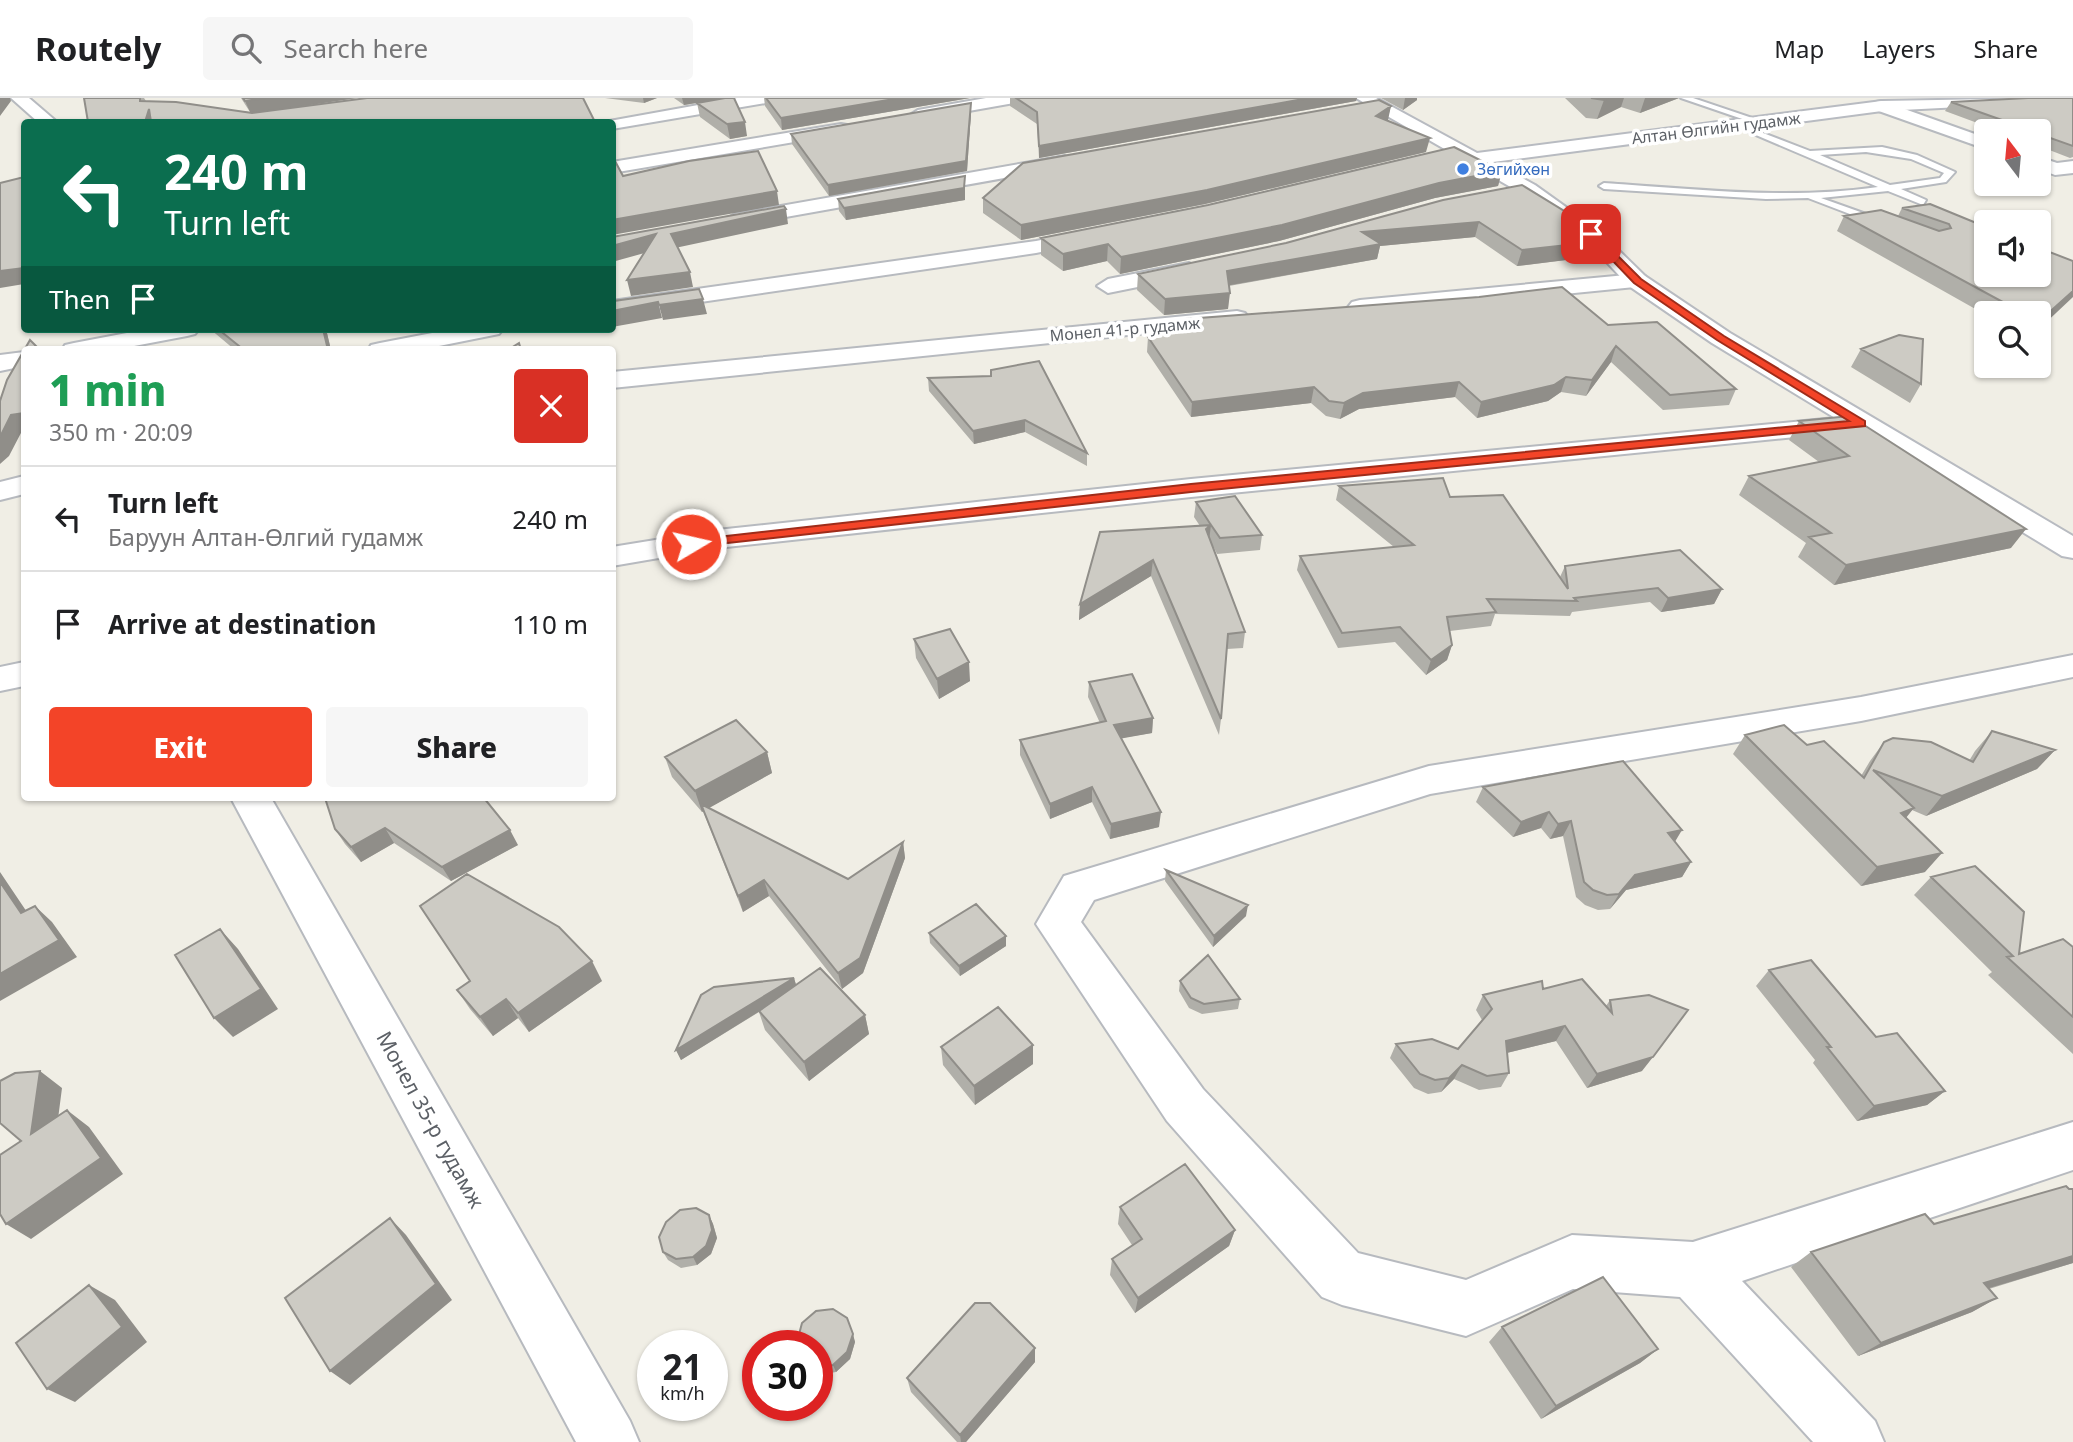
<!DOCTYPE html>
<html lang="en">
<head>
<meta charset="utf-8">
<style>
	:root { --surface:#fff; --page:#f6f6f6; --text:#202124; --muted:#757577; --line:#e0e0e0; --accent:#f34428 }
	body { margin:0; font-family:"Noto Sans",sans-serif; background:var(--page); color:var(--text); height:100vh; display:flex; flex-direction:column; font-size:26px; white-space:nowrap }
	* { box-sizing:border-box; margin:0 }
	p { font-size:23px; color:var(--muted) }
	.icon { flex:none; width:38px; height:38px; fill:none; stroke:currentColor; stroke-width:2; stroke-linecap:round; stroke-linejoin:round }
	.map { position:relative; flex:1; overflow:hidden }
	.side { position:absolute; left:21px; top:248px; width:595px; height:455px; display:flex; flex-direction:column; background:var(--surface); border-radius:7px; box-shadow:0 2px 5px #0004 }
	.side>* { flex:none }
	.banner { position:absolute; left:21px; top:21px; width:595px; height:214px; border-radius:7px; box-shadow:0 2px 5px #0004; background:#0b6e4f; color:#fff; overflow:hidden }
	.needle { width:46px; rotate:344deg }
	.tools { position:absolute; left:1974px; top:21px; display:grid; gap:14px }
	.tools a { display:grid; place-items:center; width:77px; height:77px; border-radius:7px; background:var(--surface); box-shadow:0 2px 5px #0004; font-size:35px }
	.speed { position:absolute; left:637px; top:1232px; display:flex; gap:14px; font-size:35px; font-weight:700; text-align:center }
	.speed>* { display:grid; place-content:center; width:91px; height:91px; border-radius:50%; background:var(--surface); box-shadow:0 2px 5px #0004; line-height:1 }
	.speed small { font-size:18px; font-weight:400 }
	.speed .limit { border:10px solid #d22; background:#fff; color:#111 }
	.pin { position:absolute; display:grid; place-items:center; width:60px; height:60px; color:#fff; margin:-30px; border-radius:14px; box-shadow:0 4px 10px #0006 }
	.me { position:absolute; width:77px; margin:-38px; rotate:81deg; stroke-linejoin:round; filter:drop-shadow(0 0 5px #0008) }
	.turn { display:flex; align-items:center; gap:24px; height:147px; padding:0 28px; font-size:32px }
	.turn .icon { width:91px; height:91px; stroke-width:2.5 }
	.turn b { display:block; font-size:49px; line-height:60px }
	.then { display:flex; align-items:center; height:66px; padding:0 28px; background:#0003; gap:14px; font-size:26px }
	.round { display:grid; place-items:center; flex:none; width:74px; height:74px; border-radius:7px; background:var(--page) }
	.summary { display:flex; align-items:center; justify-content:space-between; height:119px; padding:0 28px }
	h1 { font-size:42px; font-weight:800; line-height:52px; color:#1e9e55 }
	.cta { display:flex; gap:14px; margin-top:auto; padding:14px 28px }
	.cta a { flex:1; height:80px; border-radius:7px; background:var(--accent); color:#fff; font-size:28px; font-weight:800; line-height:80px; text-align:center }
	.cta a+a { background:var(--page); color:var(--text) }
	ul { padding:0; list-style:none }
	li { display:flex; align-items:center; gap:21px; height:105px; padding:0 28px; border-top:2px solid var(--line) }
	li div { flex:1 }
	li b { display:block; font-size:26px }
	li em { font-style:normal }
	header { display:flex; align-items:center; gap:42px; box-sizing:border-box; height:98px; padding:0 35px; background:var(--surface); border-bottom:2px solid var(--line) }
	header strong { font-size:33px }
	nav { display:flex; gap:38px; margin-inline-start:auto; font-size:24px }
	.search { width:490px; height:63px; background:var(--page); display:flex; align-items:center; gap:18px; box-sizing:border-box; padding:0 24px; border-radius:7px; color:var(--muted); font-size:26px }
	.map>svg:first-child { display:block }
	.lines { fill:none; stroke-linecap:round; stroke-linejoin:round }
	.service-casing { stroke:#b7babf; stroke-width:4 }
	.minor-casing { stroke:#b7babf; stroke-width:4 }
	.secondary-casing { stroke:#b8bbc1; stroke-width:4 }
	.service { fill:#fff; fill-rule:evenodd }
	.minor { fill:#fff; fill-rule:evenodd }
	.secondary { fill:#fff; fill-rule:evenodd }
	.wall { fill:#b0afa9 }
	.shaded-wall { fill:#908e89 }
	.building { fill:#cdcbc4; stroke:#908e89; stroke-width:2 }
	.route { fill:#f34428; stroke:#9e2c1a; stroke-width:2 }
	.shop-dot { fill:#3f7fe0; stroke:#fff; stroke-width:2.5 }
	.labels { text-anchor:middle; stroke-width:7; stroke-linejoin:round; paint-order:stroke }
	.far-street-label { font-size:16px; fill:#5c6066; stroke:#fff }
	.far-shop-label { font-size:16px; fill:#366cbe; stroke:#fff; text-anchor:start }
	.near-street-label { font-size:21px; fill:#5c6066; stroke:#fff }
</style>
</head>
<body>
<header>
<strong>Routely</strong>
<div class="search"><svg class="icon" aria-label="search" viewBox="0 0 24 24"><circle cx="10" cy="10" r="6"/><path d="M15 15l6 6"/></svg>Search here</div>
<nav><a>Map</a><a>Layers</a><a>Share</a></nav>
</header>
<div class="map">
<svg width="2073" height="1344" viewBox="0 0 2073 1344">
	<rect width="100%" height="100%" fill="#f0eee5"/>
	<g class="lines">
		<g class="service-casing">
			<path id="service" d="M1681 0H1693L1761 23 1754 25Z
				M1737 25 1810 53 1882 49 1917 57 1955 74 1946 84 1901 91 1926 102 1923 107 1888 93 1821 100 1880 121 1881 123 1876 126 1808 100 1766 101 1604 91 1599 88 1604 85C1695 91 1788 102 1878 89L1737 29ZM1866 54 1911 61 1944 75 1940 80 1890 87 1820 57Z"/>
		</g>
		<g class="minor-casing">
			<path id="minor" d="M11 0H29L57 24H38Z
				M737 0H774L766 5 612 31V24H604Z
				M986 0H1022L1014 5 918 22 910 17 918 12Z
				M1882 3 1986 40V51L1876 12V4Z
				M841 26 847 27 850 31 847 35 612 75V64Z
				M1065 58 1074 64 1072 68 735 128 725 122 735 116Z
				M2039 59 2057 65 2073 63V75L2055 77 2039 71Z
				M1092 132 1102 138 1099 142 1036 155 612 217V203L1036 143Z
				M1189 165 1200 172 1197 177 1108 195 1097 188 1108 181Z
				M1637 176 1645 178 1648 183 1645 188 1360 216 1352 214 1348 209 1352 204 1360 202Z
				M1237 213 1245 215 1249 220 1245 225 612 290V274Z
				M148 231H199L195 236 187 238 113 252H62L65 247 74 245Z
				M453 231H503L499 236 419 252H368L371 247 380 245Z
				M24 254V268L0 273V257Z
				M1846 319 1856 321 1860 327 1856 333 1191 399 717 450 612 468V449L717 432 1191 381Z
				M24 378V396L0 402V384Z
				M2073 557V579L1861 623 1430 696 1094 802 1081 824 1203 991 1358 1155 1466 1182 1572 1137 1693 1144 2073 1024V1072L1742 1183 1875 1323 1884 1344H1813L1680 1199 1573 1191 1466 1238 1342 1207 1322 1199 1167 1023 1036 826 1064 778 1429 668 1861 599Z
				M24 564V588L0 593V569Z
				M231 700H271L630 1323 639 1344H576Z"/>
		</g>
		<g class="secondary-casing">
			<path id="secondary" d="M1356 0H1376L1477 55 1882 3 2049 0 2041 5 1882 13 1493 64 1535 87 1598 132 1645 178 1730 235 2073 438V460L2062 458 1712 245 1629 188 1584 140 1521 95Z"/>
		</g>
		<use href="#service" class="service"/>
		<use href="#minor" class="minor"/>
		<use href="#secondary" class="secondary"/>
	</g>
	<path class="wall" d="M84 0H144L146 3 250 14 241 0H357L278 11 595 24H88Z
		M605 0H657L644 5Z
		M674 0H724L747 38 730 41 700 19 697 5 684 7Z
		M764 0H970L782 32 765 8Z
		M1010 0H1357L1356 3 1039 60 1037 26 1010 8Z
		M1381 0H1417V2L1403 12Z
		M1565 0H1679L1640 15 1621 9 1597 21 1586 20Z
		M2073 0V59L2070 60 2039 48V33H1999L1945 13 1951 4Z
		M1391 8 1387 22 1426 54 1205 106 1021 142 983 115V100Z
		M971 15 967 73 829 98 792 46 791 36Z
		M1502 73 1498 88 1435 100 1279 143 1120 176 1107 163 1063 173 1041 157V140Z
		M965 78V102L846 122 839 113 838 101Z
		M1443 102 1587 127 1584 137 1595 144 1590 159 1517 168 1475 139 1380 148 1377 161 1229 188 1228 211 1164 217 1137 192 1138 176 1286 145Z
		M1902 110 2073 163 2039 231V215H1986V217L1837 133 1844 118H1898Z
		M1608 227 1736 291 1729 307 1663 312 1611 264 1586 298 1561 294 1548 303 1477 320 1455 299 1359 311 1340 321 1326 318 1311 305 1191 319 1147 254 1148 239Z
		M210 231H326L331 252H235Z
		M1861 251 1921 286 1910 305 1851 269Z
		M991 278 1087 355V368L1025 334 974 346 929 293 928 280Z
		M1799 323 2011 450 1834 487 1798 459 1806 445 1739 397 1749 378 1819 364 1789 342Z
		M1339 388 1450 399 1560 479 1565 468 1722 491 1714 506 1661 514 1650 504 1572 514 1570 518 1495 516 1491 528 1450 533 1452 547 1447 562 1426 577 1395 544 1338 550 1297 472 1300 458 1394 449 1336 402Z
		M1196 404 1262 437 1260 452 1217 456 1213 448 1245 534 1243 550 1227 551 1221 621 1219 637 1151 478 1079 522 1080 506 1200 428 1194 419Z
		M914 541 970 583 939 601 916 560Z
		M1089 584 1153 620 1152 635 1121 640 1159 729 1110 741 1092 704 1050 721 1020 657V642L1100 625 1088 599Z
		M1992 633 2055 652 2037 671 1926 718 1912 712 1906 720 1925 774 1861 788 1733 656 1745 637 1807 647 1861 678 1870 663 1884 644 1969 663 1975 653Z
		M767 654 772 675 708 710 848 781 903 744 905 760 863 875 842 891 769 798 743 814 703 713 702 714 672 679 665 659Z
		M1483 689 1675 744 1691 764 1682 779 1626 792 1610 811 1598 812 1585 807 1576 799 1563 738 1550 741 1541 730 1513 739 1476 704Z
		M325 700 518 747 451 783 394 745 361 764 345 746 335 731Z
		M1166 772 1246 818 1213 849 1165 783Z
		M1931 779 2019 856 2073 849V956L1988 877 1992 874 1914 797Z
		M929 835 1006 848 960 878 930 845Z
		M1769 872 1876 939 1945 993 1927 1007 1857 1023 1813 965 1815 962 1756 888Z
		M794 880 796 887 865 917 869 936 809 983 765 932 759 914 681 962 676 952Z
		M602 883 529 934 518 920 493 938 470 911 457 892Z
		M1180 883 1240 901 1238 911 1202 916 1189 910 1179 893Z
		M1543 891 1606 908 1610 902 1642 973 1587 990 1556 943 1507 955 1509 975 1501 989 1479 992 1454 981 1441 994 1428 996 1414 990 1390 960 1396 946 1458 951 1482 922 1476 912 1483 897Z
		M941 949 1033 966 975 1007 943 967Z
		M1120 1109 1235 1132 1229 1148 1135 1215 1110 1177 1112 1161 1132 1147 1118 1126Z
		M709 1117 713 1126 717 1140 711 1156 697 1167 681 1170 668 1162 663 1154Z
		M1934 1126 2073 1165 1989 1191 1997 1200 1972 1214 1858 1258 1791 1169 1811 1154Z
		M847 1220 855 1244 850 1261 836 1274 819 1277 817 1276V1248Z
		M1502 1229 1658 1251 1640 1265 1541 1321 1489 1244Z
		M1035 1264 966 1344H957L911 1294 907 1280Z"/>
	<path class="shaded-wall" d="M0 0H10L11 3 0 18Z
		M265 0H357L251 16 245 3Z
		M643 0H657L644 5Z
		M682 0H724L684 7Z
		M900 0H970L782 32 781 20Z
		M1309 0H1357L1356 3 1039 60V48Z
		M1405 0H1417V2L1403 12Z
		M1608 0H1624L1621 9 1597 21 1604 2Z
		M1645 0H1679L1640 15Z
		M971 5V15L967 73 829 98 828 87Z
		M1391 8 1388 22 1374 31 1376 18Z
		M149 11 156 24H145Z
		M745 24 747 38 730 41 727 26Z
		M1430 40 1426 54 1205 106 1021 142V127Z
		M1502 73 1498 88 1435 100 1279 143 1120 176 1121 159 1439 85Z
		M965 78V102L846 122 844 110Z
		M777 93 779 107 612 137V122Z
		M786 111 788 126 675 150 671 136Z
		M1479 124 1475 139 1380 148 1377 161 1225 188 1227 173 1362 134Z
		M1587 127 1582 142 1574 131Z
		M656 136 659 151 612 164V148Z
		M1595 144 1590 159 1517 168 1522 152Z
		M1108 146 1107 163 1063 173V156Z
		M24 170V186L0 190V173Z
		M690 174 693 189 631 198 627 182Z
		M2073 193V199L2039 231V228L2044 219Z
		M1230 195 1228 211 1164 217 1165 201Z
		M703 201 707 216 663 222 659 207Z
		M658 204 662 220 612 229V213Z
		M323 231H326L331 252H328Z
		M1616 248 1611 264 1586 298 1592 282Z
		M1566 279 1561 294 1548 303 1477 320 1481 304Z
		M1459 284 1455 299 1359 311 1340 321 1344 305 1363 295Z
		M1314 289 1311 305 1191 319 1192 304Z
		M24 315V332L22 333 9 358 0 366V339L11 317Z
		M1025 322V334L974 346 973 333Z
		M1211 427 1209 443 1206 431Z
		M2026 431 2011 450 1834 487 1846 467Z
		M1153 462 1151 478 1079 522 1080 506Z
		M1722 491 1714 506 1661 514 1668 500Z
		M1452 547 1447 562 1426 577 1431 562Z
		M969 564 970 583 939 601 937 581Z
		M1153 620 1152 635 1113 642 1114 627Z
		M2055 652 2037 671 1926 718 1942 698Z
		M767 654 772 675 702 714 695 693Z
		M1092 689V704L1050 721V706Z
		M1914 710 1898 729 1901 715Z
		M1161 714 1159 729 1110 741 1111 726Z
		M1549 714 1541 730 1513 739 1521 724Z
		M1571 723 1563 738 1550 741 1558 726Z
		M385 730 394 745 361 764 351 749Z
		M510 732 518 747 451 783 442 769Z
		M1682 732 1673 747 1668 735Z
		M903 744 905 760 863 875 842 891 838 875Z
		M1942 755 1925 774 1861 788 1877 769Z
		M1691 764 1682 779 1626 792 1610 811 1619 796 1635 777Z
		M0 774 39 832 21 815 0 784Z
		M764 782 769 798 743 814 738 798Z
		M1248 807 1246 818 1213 849 1214 838Z
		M35 808 52 824 77 859 0 903V876Z
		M220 831 238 851 278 911 233 939 214 920Z
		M1006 838V848L960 878 959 868Z
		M592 863 602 883 529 934 518 915Z
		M794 880 797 890 681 962 676 952Z
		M506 901 518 920 493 938 480 919Z
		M865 917 869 936 809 983 804 964Z
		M1565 928 1556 943 1498 957 1506 943Z
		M1033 947V966L975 1007 974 988Z
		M1653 959 1642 973 1587 990 1597 976Z
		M1462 967 1454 981 1441 994 1449 980Z
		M40 973 62 990 54 1052 31 1036Z
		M1945 993 1927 1007 1857 1023 1874 1008Z
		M67 1012 89 1029 123 1076 31 1141 6 1126Z
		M709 1117 713 1126 717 1140 711 1156 697 1167 693 1159Z
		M390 1120 406 1137 452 1202 350 1287 330 1273Z
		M1235 1132 1229 1148 1135 1215 1138 1200Z
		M2073 1158V1165L1959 1199 1984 1185Z
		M89 1187 115 1202 147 1244 75 1304 47 1291Z
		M1997 1200 1972 1214 1858 1258 1881 1245Z
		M853 1236 855 1244 850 1261 836 1274 833 1267Z
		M1035 1250V1264L966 1344H961L960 1337Z
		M1658 1251 1640 1265 1541 1321 1556 1308Z"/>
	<path class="building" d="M84 0H140V3L176 4 252 15 367 0H583L595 24H151L149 11 145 24H88Z
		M243 0H265L245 3Z
		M725 0H734L745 24 727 26 697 5Z
		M766 0H900L781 20Z
		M1016 0H1309L1039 48 1037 14Z
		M1591 0H1608L1604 2Z
		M2028 0H2073V48L2039 36V33H2033L1951 4Z
		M1379 2 1391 8 1376 18 1430 40 1207 92 1021 127 983 100 1023 65Z
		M971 5 966 63 828 87 791 36Z
		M1454 49 1502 73 1439 85 1282 127 1121 159 1108 146 1063 156 1041 140 1208 107Z
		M758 53 777 93 612 122V63H615L623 78 689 63Z
		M965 78 964 90 844 110 838 101Z
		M24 79V170L0 173V85Z
		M1522 87 1587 127 1574 131 1595 144 1522 152 1479 124 1362 134 1381 146 1227 173 1230 195 1165 201 1138 176 1286 145 1443 102Z
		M1930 106 1986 129V177H2039V150L2073 163V193L2044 219H2039V215H2027L2012 209 1844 118 1881 112 1939 133 1951 130 1949 126 1902 110Z
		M784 108 786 111 671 136 690 174 627 182 656 136 612 148V139Z
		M1562 189 1608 227 1657 224 1736 291 1670 297 1616 248 1592 282 1566 279 1554 287 1481 304 1459 284 1363 295 1344 305 1329 303 1314 289 1192 304 1148 239 1184 232 1186 221 1479 199Z
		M699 191 703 201 659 207 658 204 612 213 614 203Z
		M218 231H323L328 252H244Z
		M1899 237 1923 241 1921 286 1861 251Z
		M30 242 40 252H24V315L11 317 0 339V303L7 282Z
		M519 245 521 252H508Z
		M1039 263 1087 355 1025 322 973 333 928 280 991 278V272Z
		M1850 318 2026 431 1846 467 1809 439 1831 435 1749 378 1849 358 1799 323Z
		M1443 380 1450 399 1503 397 1568 491 1565 468 1680 452 1722 491 1668 500 1658 490 1574 500 1577 503 1487 501 1496 514 1447 519 1452 547 1431 562 1400 529 1342 535 1300 458 1414 447 1339 388Z
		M1235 398 1262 437 1220 440 1211 427 1206 431 1245 534 1228 536 1221 621 1153 462 1080 506 1100 434 1211 427 1196 404Z
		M950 531 969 564 937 581 914 541Z
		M1132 576 1153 620 1114 627 1161 714 1111 726 1092 689 1050 706 1020 642 1106 623 1089 584Z
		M736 622 767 654 695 693 665 659Z
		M1784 627 1807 647 1824 643 1864 680 1884 644 1893 640 1931 644 1973 664 1992 633 2055 652 1942 698 1873 672 1914 710 1901 715 1942 755 1877 769 1745 637Z
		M1623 663 1682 732 1668 735 1691 764 1635 777 1619 796 1607 797 1593 792 1584 784 1571 723 1558 726 1549 714 1521 724 1483 689Z
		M325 700H484L510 732 442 769 385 730 351 749 335 731Z
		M701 706 848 781 903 744 860 860 838 875 764 782 738 798Z
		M1975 768 2024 814 2019 856 2063 841 2073 849V919L2007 859 2013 858 1931 779Z
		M1166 772 1248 807 1214 838Z
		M467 776 559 829 592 863 518 915 506 901 480 919 457 892 470 883 420 808Z
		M0 784 21 815 35 808 59 842 0 876Z
		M976 806 1006 838 959 868 929 835Z
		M220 831 261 891 214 920 175 857Z
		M1208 857 1240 901 1204 906 1191 900 1180 883Z
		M1811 862 1876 939 1897 935 1945 993 1874 1008 1827 949H1831L1769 872Z
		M820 870 865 917 804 964 759 913Z
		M794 880 676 952 701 897 714 889Z
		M1582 881 1612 915 1610 902 1649 897 1688 912 1653 959 1597 976 1565 928 1506 943 1509 975 1487 978 1462 967 1449 980 1435 982 1420 976 1396 946 1432 941 1458 951 1492 911 1483 897 1542 883 1543 891Z
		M998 909 1033 947 974 988 941 949Z
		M40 973 31 1036 67 1012 101 1060 6 1126 0 1116V1057L21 1043 0 1025V983L15 975Z
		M1185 1066 1235 1132 1138 1200 1112 1161 1142 1141 1120 1109Z
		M2066 1088 2069 1091H2073V1158L1984 1185 1997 1200 1881 1245 1811 1154 1925 1116 1934 1126Z
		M696 1110 709 1117 712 1132 706 1148 693 1159 676 1161 663 1154 659 1139 666 1124 680 1112Z
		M390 1120 436 1186 330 1273 285 1200Z
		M1603 1179 1658 1251 1556 1308 1502 1229Z
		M89 1187 122 1229 47 1291 16 1245Z
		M975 1205H990L1035 1250 960 1337 907 1280Z
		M833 1211 847 1220 853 1236 847 1254 833 1267 817 1270V1248H798L797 1244 802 1225 816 1213Z"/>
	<path class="route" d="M1588 134H1594L1641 181 1724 238 1865 323V328L1191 394 691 449 685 446 691 442 1191 386 1849 323 1717 242 1634 185 1588 137Z"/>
	<circle class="shop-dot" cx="1463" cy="71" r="7"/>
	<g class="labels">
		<g class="far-street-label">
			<text transform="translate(1716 30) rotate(-7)" y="6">Алтан Өлгийн гудамж</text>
			<text transform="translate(1125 231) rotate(-5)" y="6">Монел 41-р гудамж</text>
		</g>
		<g class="far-shop-label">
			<text x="1477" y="77">Зөгийхөн</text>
		</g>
		<g class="near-street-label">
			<text transform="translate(430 1022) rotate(61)" y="7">Монел 35-р гудамж</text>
		</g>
	</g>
</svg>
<div class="tools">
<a><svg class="needle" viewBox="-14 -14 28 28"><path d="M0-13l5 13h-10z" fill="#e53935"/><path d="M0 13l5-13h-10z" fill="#757577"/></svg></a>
<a><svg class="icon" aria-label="sound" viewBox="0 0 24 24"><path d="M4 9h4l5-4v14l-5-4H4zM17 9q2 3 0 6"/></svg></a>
<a><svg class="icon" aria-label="search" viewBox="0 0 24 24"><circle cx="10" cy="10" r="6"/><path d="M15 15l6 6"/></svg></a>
</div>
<div class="speed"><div>21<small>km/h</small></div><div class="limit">30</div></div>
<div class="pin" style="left:1591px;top:136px;background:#d93025"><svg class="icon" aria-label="arrive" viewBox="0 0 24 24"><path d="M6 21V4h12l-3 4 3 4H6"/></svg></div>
<svg class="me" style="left:691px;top:446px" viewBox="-20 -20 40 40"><circle r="17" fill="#f34428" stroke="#fff" stroke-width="3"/><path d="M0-11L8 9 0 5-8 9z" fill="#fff"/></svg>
<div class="banner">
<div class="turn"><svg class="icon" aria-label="left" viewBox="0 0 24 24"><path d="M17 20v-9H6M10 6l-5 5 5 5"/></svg><div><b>240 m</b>Turn left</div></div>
<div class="then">Then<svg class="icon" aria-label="arrive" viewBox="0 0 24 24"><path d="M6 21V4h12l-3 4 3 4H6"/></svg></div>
</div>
<section class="side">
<div class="summary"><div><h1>1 min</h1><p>350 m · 20:09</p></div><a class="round" style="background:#d93025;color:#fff"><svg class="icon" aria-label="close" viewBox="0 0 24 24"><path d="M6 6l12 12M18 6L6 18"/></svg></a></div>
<ul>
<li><svg class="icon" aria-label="left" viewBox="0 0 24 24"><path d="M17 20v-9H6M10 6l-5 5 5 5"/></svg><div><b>Turn left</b><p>Баруун Алтан-Өлгий гудамж</p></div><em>240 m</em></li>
<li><svg class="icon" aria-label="arrive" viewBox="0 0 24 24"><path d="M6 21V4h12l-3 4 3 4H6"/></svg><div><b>Arrive at destination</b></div><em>110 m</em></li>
</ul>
<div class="cta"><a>Exit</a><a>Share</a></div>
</section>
</div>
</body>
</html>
